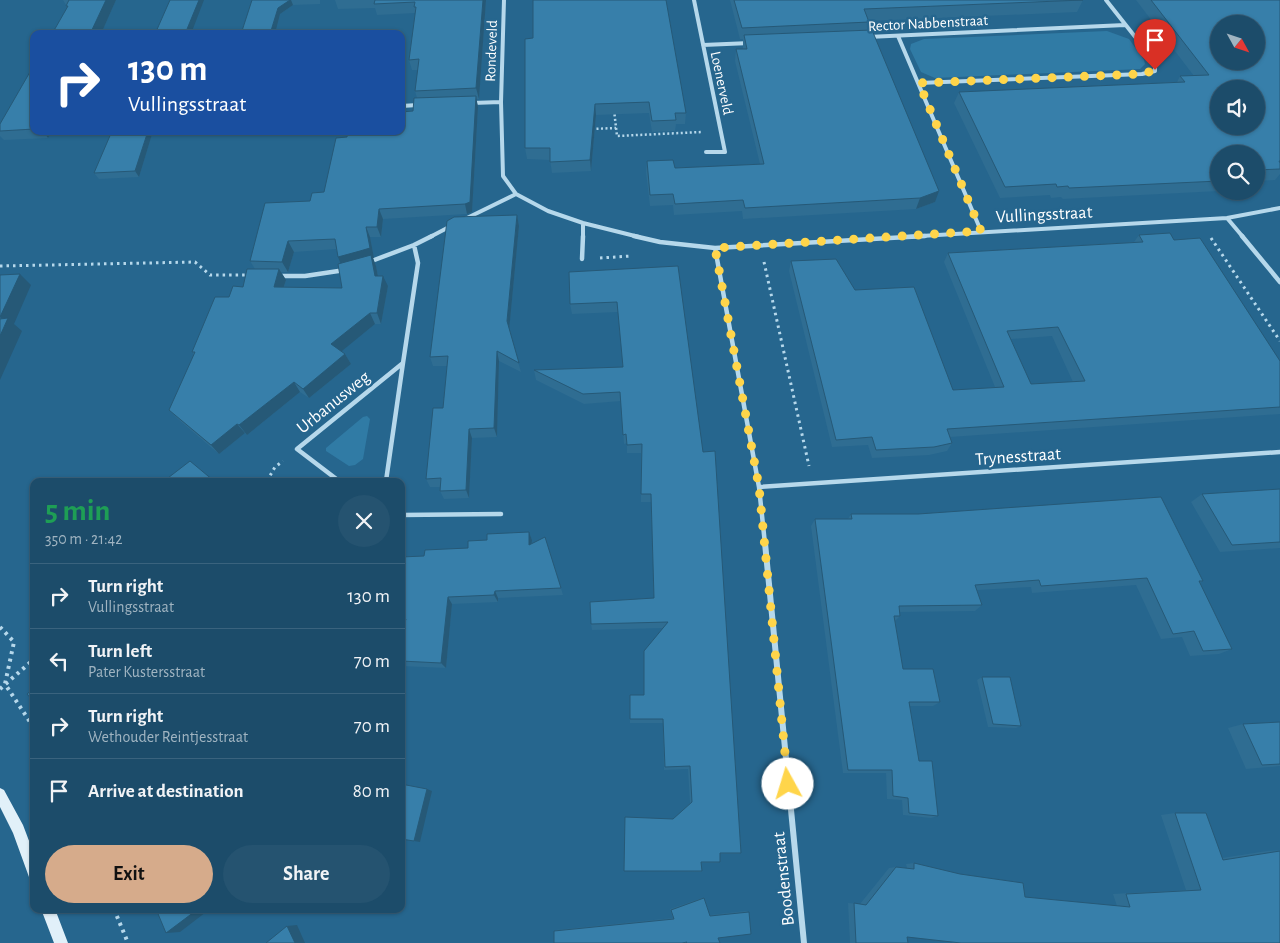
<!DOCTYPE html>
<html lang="en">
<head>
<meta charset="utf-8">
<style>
	:root { --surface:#1c4c6a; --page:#255370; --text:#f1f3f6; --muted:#a0b4c1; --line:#3a637e; --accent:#d6ab8b }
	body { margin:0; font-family:"Alegreya Sans",sans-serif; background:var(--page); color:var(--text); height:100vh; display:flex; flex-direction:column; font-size:19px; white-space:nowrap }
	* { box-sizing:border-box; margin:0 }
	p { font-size:16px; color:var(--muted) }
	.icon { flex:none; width:28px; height:28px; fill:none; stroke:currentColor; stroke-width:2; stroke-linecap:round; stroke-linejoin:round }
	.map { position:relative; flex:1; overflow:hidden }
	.drawer { position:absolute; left:30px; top:478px; width:375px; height:435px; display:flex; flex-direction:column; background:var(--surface); border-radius:10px; box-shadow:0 1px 4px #0004,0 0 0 1px var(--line) }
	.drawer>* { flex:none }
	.guide { position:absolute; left:30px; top:30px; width:375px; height:105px; border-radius:10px; box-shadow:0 1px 4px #0004,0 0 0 1px var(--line); background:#1a4fa0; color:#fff; overflow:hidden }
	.needle { width:32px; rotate:130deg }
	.tools { position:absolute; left:1210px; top:15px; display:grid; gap:10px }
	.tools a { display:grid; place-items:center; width:55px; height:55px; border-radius:50%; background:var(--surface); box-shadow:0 1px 4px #0004,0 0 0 1px var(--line); font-size:25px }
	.pin { position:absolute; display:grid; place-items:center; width:42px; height:42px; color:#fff; margin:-51px -21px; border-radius:50% 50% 50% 0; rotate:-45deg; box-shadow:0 0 5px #0007 }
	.pin .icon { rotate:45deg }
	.me { position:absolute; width:55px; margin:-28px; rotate:354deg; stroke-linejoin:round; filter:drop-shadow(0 0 4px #0008) }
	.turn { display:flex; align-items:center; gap:18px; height:105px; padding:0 15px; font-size:22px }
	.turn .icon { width:65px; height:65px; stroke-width:2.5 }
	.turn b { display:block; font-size:35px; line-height:42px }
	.round { display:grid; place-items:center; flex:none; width:52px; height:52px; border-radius:26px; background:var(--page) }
	.headline { display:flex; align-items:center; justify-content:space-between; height:85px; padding:0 15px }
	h1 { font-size:30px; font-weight:700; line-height:38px; color:#1e9e55 }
	.cta { display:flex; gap:10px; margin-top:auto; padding:10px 15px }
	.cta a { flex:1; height:58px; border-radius:30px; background:var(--accent); color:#111; font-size:20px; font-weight:700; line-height:58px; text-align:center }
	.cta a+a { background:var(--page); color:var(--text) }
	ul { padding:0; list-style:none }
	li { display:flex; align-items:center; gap:15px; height:65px; padding:0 15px; border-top:1px solid var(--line) }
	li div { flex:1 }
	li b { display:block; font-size:19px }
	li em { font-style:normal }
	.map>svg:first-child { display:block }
	.green { fill:#307ba5 }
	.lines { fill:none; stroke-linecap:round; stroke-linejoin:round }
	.path-far2 { stroke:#b6d8eb; stroke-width:2.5; stroke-dasharray:2 2.5; stroke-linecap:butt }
	.path-far1 { stroke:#b6d8eb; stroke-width:3; stroke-dasharray:2.5 4; stroke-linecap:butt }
	.path { stroke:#b6d8eb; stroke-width:4; stroke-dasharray:3 4.5; stroke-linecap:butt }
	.street-far2 { stroke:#b6d8eb; stroke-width:4 }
	.street-far1 { stroke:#b6d8eb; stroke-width:4.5 }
	.street { stroke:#b6d8eb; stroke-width:6 }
	.secondary { fill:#e1f0f9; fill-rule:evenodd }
	.wall { fill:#2f6d92; fill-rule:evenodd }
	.shaded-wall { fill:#265977 }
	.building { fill:#377faa; stroke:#265977; fill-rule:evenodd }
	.route { stroke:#ffd54a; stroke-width:9; stroke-dasharray:0 16.2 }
	.labels { text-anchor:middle; stroke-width:5; stroke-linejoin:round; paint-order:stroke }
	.far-street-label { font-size:15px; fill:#fff; stroke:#26668e }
	.street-label { font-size:18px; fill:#fff; stroke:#26668e }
</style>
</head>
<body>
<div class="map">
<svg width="1280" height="943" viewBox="0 0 1280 943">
	<rect width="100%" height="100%" fill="#26668e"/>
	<path class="green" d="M1107 31 1129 39 1144 60 1145 64 1140 69 935 78 921 72 910 49 911 44 924 39Z
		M367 416 370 419 363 459 355 465 349 466 326 451V448L363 417Z"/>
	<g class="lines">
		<path class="path-far2" d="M614 110 617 136 702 132
			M592 129 616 128"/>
		<path class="path-far1" d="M1211 238 1280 341
			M600 258 631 256
			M764 262 809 466
			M0 266 195 262 210 275H246
			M267 481 275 467 283 461"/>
		<path class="path" d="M0 627 14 642 5 684 34 728
			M0 689 34 659
			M114 909 128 943"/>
		<path class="street-far2" d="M504 0 501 102 503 176 516 194
			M694 0 725 152H706
			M898 36 981 231
			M868 37 1125 25
			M703 45 750 43
			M919 83 1142 74 1155 71V62L1106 0
			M472 103 501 102
			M401 106 418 105
			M1227 218 1243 237
			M463 220 516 194 548 211 583 223 639 237
			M430 237 451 226
			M583 237V223
			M904 237 1227 218 1280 208"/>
		<path class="street-far1" d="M634 236 660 242 715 248 925 236
			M1242 236 1280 282
			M715 248 759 487 765 544
			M582 259 583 236
			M369 262 414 245 432 236
			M279 276H305L345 270
			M339 481 297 449 403 363 418 263 414 245
			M386 481 403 363
			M759 487 1280 452
			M401 515 501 514"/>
		<path class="street" d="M765 543 804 943"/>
		<path class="secondary" d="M0 788 4 790 23 825 34 854V878L29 877 13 833 0 807Z
			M41 909H55L68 943H54Z"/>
	</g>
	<path class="wall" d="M63 0H116L101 34H52L67 8 66 6V5Z
		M252 0H320V4L293 5 280 14 275 34H241Z
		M335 0H486L479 99H476L478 107 472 212 467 214 383 219 381 237H370L374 258H373L376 266 378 276 388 286 381 324H375L341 351 345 354 351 364 309 398 300 392 247 435 245 433 219 454 178 419 169 410 194 355 192 352 229 297 243 287 255 269 250 261 310 201 324 192 347 137 413 111 417 98 415 91 418 70H412L409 60 415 13 377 15 375 8 338 9ZM336 249 341 263 342 288 284 287 286 280 281 272H288L294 252Z
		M730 0H1083L1077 12 868 21 869 22 867 30 935 202 916 209 743 219 742 211 674 215 673 205 650 206 646 172 647 161 675 168 760 164 735 61 736 49H743V39H740Z
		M1136 0H1280V174L1275 180 1256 181V154H1219V191L1063 199 1061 197 1051 198 1050 195 1000 198 954 103 959 92 1177 82 1180 76H1194Z
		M533 38 686 113 685 124H676L675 131 652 132 649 113 596 115 591 171 552 173 550 160 527 159 525 148Z
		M34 65V131H52L48 138 4 140 0 136V124Z
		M112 131H153L139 177 99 179 94 173Z
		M517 215 519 226 509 330 521 372 499 361 497 437 472 438 469 498 444 499 440 491V487H430L426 479 443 408 447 366H433L430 357Z
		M1139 235 1174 240 1280 361V414L950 437 952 443 947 451 929 455 872 458 868 445 832 447 789 271 791 261 855 290 953 390 995 387 944 262 948 253 1134 242ZM1052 336 1073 382 1031 384 1011 339Z
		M678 266 741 853 739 854H720V862L718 863H701L702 871 701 872 625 871H624L673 819 690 803 688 769 664 770 663 723H630V695H644L663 628 592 630 591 624 654 598 651 502H641V453H627V443L624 444 621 401 584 404 536 380 534 370 623 367 618 312 572 314 570 304Z
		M1280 489V548L1220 552 1191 502 1202 494Z
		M851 514 1203 581 1200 583 1232 649 1219 654 1190 656 1182 637 1161 639 1136 585 1032 593 1031 587 977 590 982 605 975 611 900 612V616L895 621 903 669 940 702 933 706H910L919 761 938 816 931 818 903 815 902 800 887 799 886 773H843L811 526 815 519H848Z
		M529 532 532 540V543L561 588 563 595 498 598V602L452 604 446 668 401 666V635L404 626H401V557L424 556 468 548 487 540Z
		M982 677 1021 726 1016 728 988 727 977 680Z
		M1280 722V766L1246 769 1228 728 1243 724Z
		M1175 813 1222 858 1267 851 1280 850V943H952V942L907 937 908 943H850L848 903 860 904 889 868 896 867 907 868 906 864 914 863 1025 897 1117 906 1113 894 1186 890 1161 815Z
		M702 898H704L710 915 746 911 749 912 718 938 720 943H554V931L556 930 673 918 670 909Z"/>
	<path class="shaded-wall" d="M106 0H116L101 34H90Z
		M199 0H204L191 34H185Z
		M290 0H291L293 5 280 14 275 34H270L278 8Z
		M483 0H486L479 99 476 88Z
		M476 96 478 107 472 212 467 214 465 204Z
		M595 104 596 115 591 171 590 160Z
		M43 131H52L48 138Z
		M148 131H153L139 177 135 171Z
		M939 191 935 202 916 209 920 198Z
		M379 209 383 219 381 237 377 227Z
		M517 215 519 226 509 331 507 321Z
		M366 227 370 237 374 258H373L376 266 380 287 342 267 338 257Z
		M288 241 294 252 288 272 282 262Z
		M279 269 286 280 280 298 274 287Z
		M20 274 31 285 14 324 22 331 0 380V336L6 323 0 317Z
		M383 276 388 286 381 324 377 313Z
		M370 313 375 324 337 355 331 344Z
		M497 351 499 361 497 437 494 428Z
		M345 354 351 364 309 398 303 389Z
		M294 382 300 392 247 435 239 425Z
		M237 424 245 433 219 454 211 445Z
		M469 429 472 438 469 498 466 490Z
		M529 532 532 540 531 552 529 545Z
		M495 591 498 598V602L494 595Z
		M448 597 452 604 446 668 441 663Z
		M427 789 432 791 420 842 414 841Z
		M198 909H210L180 932 166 933Z
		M297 925 305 943H295L287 926Z"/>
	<path class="building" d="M69 0H106L90 34H52L68 6H66Z
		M170 0H199L185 34H155Z
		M252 0H290L278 8 270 34H241Z
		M375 0H483L476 88 415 91 419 59 409 60 416 7H414L415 2 374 4Z
		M533 0H666L686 113H675L676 120 652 121 649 102 595 104 590 160 550 162V148H525V39L533 38Z
		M734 0H1083L864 9 869 22 742 28Z
		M1151 0H1280V161H1279L1280 163V169L1256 170V154H1219V181L1069 188 1068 186 1057 187 1056 184 1005 187 959 92 1185 82 1180 76 1209 75ZM1219 24H1256V61H1219ZM1219 89H1256V126H1219Z
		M872 30 939 191 920 198 745 208 743 200 675 204 673 194 650 195 647 161 673 160 675 168 764 164 736 49H747L744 35Z
		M34 65V129L0 131V124Z
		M476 96 470 202 465 204 379 209 377 227H366L370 248 360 251 338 257 335 239 288 241 282 262 250 261 265 203 310 201 312 193 324 192 336 138 347 137 348 131H401V112L413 111 414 98Z
		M112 131H148L135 171 94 173Z
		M517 215 507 321 519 363 497 351 494 428 469 429 466 490 440 491 441 478 426 479 433 408H443L448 356 430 357 447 221 454 217Z
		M1170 233 1174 240 1200 238 1280 361V407L947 429 952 443 934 447 876 450 872 437 836 440 791 261 836 259 855 290 914 287 953 390 1004 387 948 253 1143 242 1139 235ZM1058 327 1085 381 1031 384 1007 331Z
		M371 255 375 276H383L377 313H370L331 344 345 354 303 389 294 382 239 425 237 424 211 445 169 410 195 352H192L215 297H229L233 286 243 287 247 269H279L274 287 342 288 338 264Z
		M678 266 703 452 715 451 741 853H720V862H701L702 871H624L625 817 673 819 692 802 690 766 665 767 663 719H630V695H644V651L668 622 591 624 590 602 654 598 651 494H641L642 444 627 445 626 434 623 435 620 392 583 394 534 370 623 367 617 302 570 304 569 272Z
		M20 274 0 317V275Z
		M8 318 0 336V319Z
		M190 461 214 481H164Z
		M1280 489V542L1232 545 1202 494Z
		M1161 497 1203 581H1199L1232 649 1203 651 1194 631 1173 634 1147 578 1041 586 1039 580 975 585 982 605 899 606 900 616H894L903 669H933L940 702H909L919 761H932L938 816 909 813 908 798 893 796 892 770H848L815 519H852L851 514H918Z
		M529 532V545L545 537 561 588 495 591 494 595 448 597 441 663 401 661V635L406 619H401V557L424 556 425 550 468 548V541L487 540V534Z
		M982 677H1010L1021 726 993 724Z
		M34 688V702L27 694Z
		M1280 722V764L1262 765 1243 724Z
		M401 784 427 789 414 841 401 839Z
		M1175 813H1206L1223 860 1280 851V943H961L907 937 908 943H856L854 903 866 905 896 867 914 869V863L960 874 1023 883 1025 897 1130 907 1126 894 1201 890Z
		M704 898 710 916 749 912 751 934 718 938 720 943H686L687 942 682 943H554V931L674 919 671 910Z
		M156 909H198L166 933Z
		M287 926 295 943H266Z"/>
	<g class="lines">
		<path class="route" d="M788 784 759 487 715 248 981 231 919 83 1142 74 1155 70"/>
	</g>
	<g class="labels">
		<g class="far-street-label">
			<text transform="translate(928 23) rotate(-3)" y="5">Rector Nabbenstraat</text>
			<text transform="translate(491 51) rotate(-88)" y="5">Rondeveld</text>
			<text transform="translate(722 83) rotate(78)" y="5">Loenerveld</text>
		</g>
		<g class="street-label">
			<text transform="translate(1044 214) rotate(-3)" y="6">Vullingsstraat</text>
			<text transform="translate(333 402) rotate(-39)" y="6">Urbanusweg</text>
			<text transform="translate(1018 456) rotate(-4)" y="6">Trynesstraat</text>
			<text transform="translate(783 879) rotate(-96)" y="6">Boodenstraat</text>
		</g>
	</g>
</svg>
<div class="tools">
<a><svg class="needle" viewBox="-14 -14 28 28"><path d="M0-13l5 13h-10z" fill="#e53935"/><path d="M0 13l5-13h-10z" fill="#a0b4c1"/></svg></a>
<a><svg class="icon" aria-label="sound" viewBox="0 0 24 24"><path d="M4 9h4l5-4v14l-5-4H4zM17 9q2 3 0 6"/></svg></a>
<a><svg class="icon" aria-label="search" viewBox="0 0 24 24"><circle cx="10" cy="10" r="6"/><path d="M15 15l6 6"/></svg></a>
</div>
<div class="pin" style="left:1155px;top:70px;background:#d93025"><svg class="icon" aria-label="arrive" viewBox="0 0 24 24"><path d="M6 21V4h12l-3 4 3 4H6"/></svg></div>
<svg class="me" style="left:788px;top:784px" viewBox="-20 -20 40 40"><circle r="19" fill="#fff"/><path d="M0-13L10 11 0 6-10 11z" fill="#ffd54a"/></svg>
<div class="guide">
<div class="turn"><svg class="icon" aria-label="right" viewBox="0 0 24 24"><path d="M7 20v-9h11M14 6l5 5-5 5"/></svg><div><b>130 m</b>Vullingsstraat</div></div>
</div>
<section class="drawer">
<div class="headline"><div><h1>5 min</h1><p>350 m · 21:42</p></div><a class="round"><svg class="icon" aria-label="close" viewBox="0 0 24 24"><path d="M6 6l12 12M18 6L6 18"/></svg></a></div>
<ul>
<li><svg class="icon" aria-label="right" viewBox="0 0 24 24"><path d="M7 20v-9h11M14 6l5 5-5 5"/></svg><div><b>Turn right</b><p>Vullingsstraat</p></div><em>130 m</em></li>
<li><svg class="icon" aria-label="left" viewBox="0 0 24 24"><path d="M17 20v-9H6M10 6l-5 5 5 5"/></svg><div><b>Turn left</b><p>Pater Kustersstraat</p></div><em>70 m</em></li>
<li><svg class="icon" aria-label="right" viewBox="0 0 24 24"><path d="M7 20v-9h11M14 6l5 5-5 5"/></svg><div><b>Turn right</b><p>Wethouder Reintjesstraat</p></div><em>70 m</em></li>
<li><svg class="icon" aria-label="arrive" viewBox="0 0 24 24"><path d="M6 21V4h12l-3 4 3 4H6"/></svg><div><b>Arrive at destination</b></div><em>80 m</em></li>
</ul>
<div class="cta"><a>Exit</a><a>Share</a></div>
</section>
</div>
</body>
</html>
